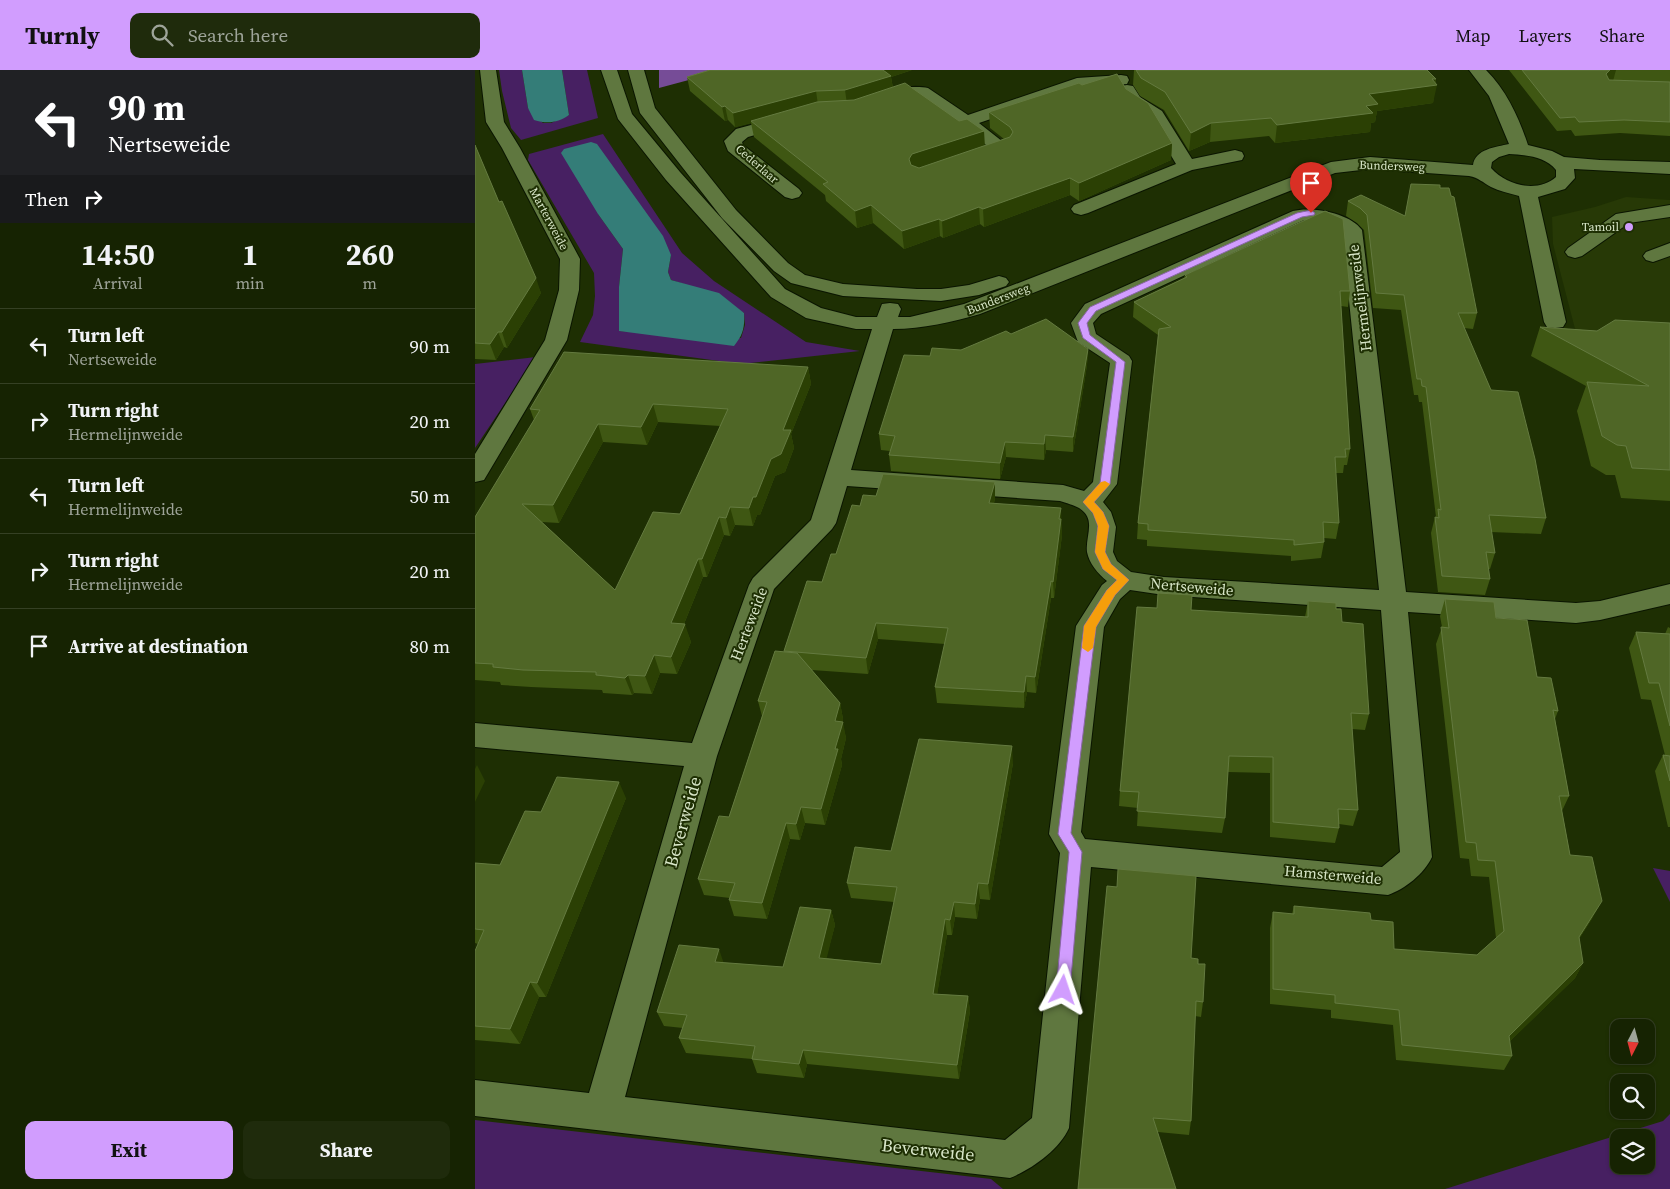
<!DOCTYPE html>
<html lang="en">
<head>
<meta charset="utf-8">
<style>
	:root { --surface:#162302; --page:#1f2b0c; --text:#f1f3f6; --muted:#9ea499; --line:#354024; --accent:#d19dfe }
	body { margin:0; font-family:"Source Serif 4",serif; background:var(--page); color:var(--text); height:100vh; display:flex; flex-direction:column; font-size:19px; white-space:nowrap }
	* { box-sizing:border-box; margin:0 }
	p { font-size:16px; color:var(--muted) }
	.icon { flex:none; width:28px; height:28px; fill:none; stroke:currentColor; stroke-width:2; stroke-linecap:round; stroke-linejoin:round }
	.map { position:relative; flex:1; overflow:hidden }
	.drawer { display:flex; flex-direction:column; background:var(--surface); width:475px }
	.drawer>* { flex:none }
	.guide { background:#202124; color:#fff; overflow:hidden }
	.needle { width:32px; rotate:186deg }
	.buttons { position:absolute; left:1135px; top:949px; display:grid; gap:10px }
	.buttons a { display:grid; place-items:center; width:45px; height:45px; border-radius:10px; background:var(--surface); box-shadow:0 1px 4px #0004,0 0 0 1px var(--line); font-size:25px }
	.pin { position:absolute; display:grid; place-items:center; width:42px; height:42px; color:#fff; margin:-51px -21px; border-radius:50% 50% 50% 0; rotate:-45deg; box-shadow:0 0 5px #0007 }
	.pin .icon { rotate:45deg }
	.me { position:absolute; width:55px; margin:-28px; rotate:5deg; stroke-linejoin:round; filter:drop-shadow(0 0 4px #0008) }
	.turn { display:flex; align-items:center; gap:18px; height:105px; padding:0 25px; font-size:22px }
	.turn .icon { width:65px; height:65px; stroke-width:2.5 }
	.turn b { display:block; font-size:35px; line-height:42px }
	.then { display:flex; align-items:center; height:48px; padding:0 25px; background:#0003; gap:10px; font-size:19px }
	.eta { display:flex; justify-content:space-evenly; align-items:center; height:85px; text-align:center }
	.eta b { font-size:30px; font-weight:700; line-height:35px }
	.button { display:flex; gap:10px; margin-top:auto; padding:10px 25px }
	.button a { flex:1; height:58px; border-radius:10px; background:var(--accent); color:#111; font-size:20px; font-weight:700; line-height:58px; text-align:center }
	.button a+a { background:var(--page); color:var(--text) }
	ul { padding:0; list-style:none }
	li { display:flex; align-items:center; gap:15px; height:75px; padding:0 25px; border-top:1px solid var(--line) }
	li div { flex:1 }
	li b { display:block; font-size:19px }
	li em { font-style:normal }
	header { display:flex; align-items:center; gap:30px; box-sizing:border-box; height:70px; padding:0 25px; background:var(--accent); color:#111 }
	header strong { font-size:24px }
	nav { display:flex; gap:28px; margin-inline-start:auto; font-size:18px }
	.search { width:350px; height:45px; background:var(--page); display:flex; align-items:center; gap:12px; box-sizing:border-box; padding:0 18px; border-radius:10px; color:var(--muted); font-size:19px }
	main { display:flex; flex:1; min-height:0 }
	.map>svg:first-child { display:block }
	.built { fill:#273906 }
	.green { fill:#472062; fill-rule:evenodd }
	.forest { fill:#764c97 }
	.water { fill:#347d78 }
	.lines { fill:none; stroke-linecap:round; stroke-linejoin:round }
	.minor-casing { stroke:#0a1500; stroke-width:2 }
	.minor { fill:#5f773f; fill-rule:evenodd }
	.wall { fill:#3f5713; fill-rule:evenodd }
	.shaded-wall { fill:#2b4004 }
	.building { fill:#4f6626; stroke:#647a40; fill-rule:evenodd }
	.route { fill:#d19dfe; stroke:#8866a5 }
	.slow { fill:#f59e0b }
	.poi-dot { fill:#d19dfe; stroke:#1e2f03; stroke-width:2 }
	.labels { text-anchor:middle; stroke-width:4; stroke-linejoin:round; paint-order:stroke }
	.far-street-label { font-size:12px; fill:#d8e6c8; stroke:#1e2f03 }
	.far-poi-label { font-size:12px; fill:#d8e6c8; stroke:#1e2f03; text-anchor:end }
	.street-label { font-size:15px; fill:#d8e6c8; stroke:#1e2f03 }
	.near-street-label { font-size:18px; fill:#d8e6c8; stroke:#1e2f03 }
</style>
</head>
<body>
<header>
<strong>Turnly</strong>
<div class="search"><svg class="icon" aria-label="search" viewBox="0 0 24 24"><circle cx="10" cy="10" r="6"/><path d="M15 15l6 6"/></svg>Search here</div>
<nav><a>Map</a><a>Layers</a><a>Share</a></nav>
</header>
<main>
<section class="drawer">
<div class="guide">
<div class="turn"><svg class="icon" aria-label="left" viewBox="0 0 24 24"><path d="M17 20v-9H6M10 6l-5 5 5 5"/></svg><div><b>90 m</b>Nertseweide</div></div>
<div class="then">Then<svg class="icon" aria-label="right" viewBox="0 0 24 24"><path d="M7 20v-9h11M14 6l5 5-5 5"/></svg></div>
</div>
<div class="eta">
<div><b>14:50</b><p>Arrival</p></div>
<div><b>1</b><p>min</p></div>
<div><b>260</b><p>m</p></div>
</div>
<ul>
<li><svg class="icon" aria-label="left" viewBox="0 0 24 24"><path d="M17 20v-9H6M10 6l-5 5 5 5"/></svg><div><b>Turn left</b><p>Nertseweide</p></div><em>90 m</em></li>
<li><svg class="icon" aria-label="right" viewBox="0 0 24 24"><path d="M7 20v-9h11M14 6l5 5-5 5"/></svg><div><b>Turn right</b><p>Hermelijnweide</p></div><em>20 m</em></li>
<li><svg class="icon" aria-label="left" viewBox="0 0 24 24"><path d="M17 20v-9H6M10 6l-5 5 5 5"/></svg><div><b>Turn left</b><p>Hermelijnweide</p></div><em>50 m</em></li>
<li><svg class="icon" aria-label="right" viewBox="0 0 24 24"><path d="M7 20v-9h11M14 6l5 5-5 5"/></svg><div><b>Turn right</b><p>Hermelijnweide</p></div><em>20 m</em></li>
<li><svg class="icon" aria-label="arrive" viewBox="0 0 24 24"><path d="M6 21V4h12l-3 4 3 4H6"/></svg><div><b>Arrive at destination</b></div><em>80 m</em></li>
</ul>
<div class="button"><a>Exit</a><a>Share</a></div>
</section>
<div class="map">
<svg width="1195" height="1119" viewBox="0 0 1195 1119">
	<rect width="100%" height="100%" fill="#1e2f03"/>
	<path class="built" d="M1151 127 1195 130V283L1105 278 1078 174 1077 147 1120 137Z"/>
	<path class="green" d="M24 0H47L53 38 68 53H76L94 45 87 0H112L123 48 46 70 36 58 27 21Z
		M128 64 207 183 239 211 331 272 385 281 266 294 105 272 118 245 120 226 119 203 53 90 54 84ZM123 144 196 185 193 202 196 210 209 214 269 243 270 255 266 268 144 261V217L148 179Z
		M61 287 0 378V294Z
		M1178 798 1195 801V832Z
		M1195 1044V1119H970L1188 1051ZM1144 1068H1171V1095H1144Z
		M0 1050 516 1109 528 1119H0Z"/>
	<path class="forest" d="M184 0H251L184 18Z"/>
	<path class="water" d="M47 0H87L94 45C83 53 72 54 59 50L53 38Z
		M116 72 122 74 188 166 196 185 193 202 196 210 244 223 269 243C270 257 268 265 259 276L144 261V217L148 179 123 144 86 83 89 79Z"/>
	<g class="lines">
		<g class="minor-casing">
			<path id="minor" d="M5 0H21L29 52 45 78 105 189 104 220 92 270 9 410 0 412V384L70 270 84 220 85 189 27 78 11 52Z
				M126 0H142L157 44 205 102 310 219 346 238 381 247H402L407 234 415 233 423 234 426 239 423 247H435L489 234 856 92 895 87 998 95C1000 79 1021 77 1034 74L1014 26 994 0H1011C1032 21 1044 48 1053 75L1077 81 1089 87 1125 90 1195 92V104L1099 99 1100 108 1090 119 1063 127 1091 252 1088 257 1080 258 1072 257 1069 252 1044 126C1034 123 1024 121 1016 117 1007 112 1004 108 994 106L895 99 860 103 505 244C477 252 448 259 418 259L376 400 588 415 609 421 618 412 635 293 603 272 596 253 610 234 818 141C837 136 875 143 887 160L931 522 1101 533 1125 531 1195 514V534L1125 550 1101 553 933 542 957 787C949 804 930 819 913 825L616 797 594 1058C584 1080 557 1099 535 1108L0 1046V1010L114 1023 209 696 0 677V653L217 673 274 515 278 508 336 450 397 259H381L331 248 296 227 191 110 143 49ZM1034 84C1050 85 1070 86 1081 100V107C1063 123 1032 116 1016 98L1017 92 1024 87ZM829 150 841 151 867 163 904 520 689 507 656 502 642 491 638 482 641 457 636 442 628 432 642 414 657 291 654 286 621 264 618 253 626 244ZM372 416 585 431C591 433 599 435 604 438 622 449 610 466 612 482 614 493 623 504 632 511L627 515 601 556 574 764 585 783 557 1048 530 1070 150 1027 242 686 299 519 357 459 361 453ZM655 520 689 525 906 540 925 782 907 797 610 769 606 762 629 557 645 529Z
				M153 0H169L180 38 261 140 313 193 330 205 368 214 442 219H466L494 215 524 206 531 208 534 212 531 216 504 225 466 231 368 226 316 213 299 201 247 148 165 43Z
				M646 5 652 6 654 10 652 14 610 17 504 53 537 79 534 83 503 93 496 91 494 87 496 83 514 77 442 27C428 26 414 37 400 34L397 30C406 18 440 15 453 18L493 45 602 8Z
				M652 15 658 16 665 27 687 41 717 89 760 80 767 82 769 86 767 90 717 100 613 143 606 145 599 143 596 139 599 135 701 94 674 48 652 34 643 20 646 16Z
				M313 45 319 46 322 50 319 54 273 67 267 72 268 75 324 119 327 123 324 127 317 129 310 127 253 81 249 71 261 59Z
				M1195 135V147L1154 153 1107 186 1100 188 1093 186 1090 182 1093 178 1141 144Z
				M1195 173V186L1178 192 1171 190 1168 186 1171 182Z"/>
		</g>
		<use href="#minor" class="minor"/>
	</g>
	<path class="wall" d="M235 0H437L416 7 418 18 510 76 529 69 515 58 514 42 607 15 651 19 697 73 696 90 604 131 595 125 509 157 505 154 468 168 465 166 429 179 398 153 382 158 351 131 350 125 279 67 276 53 260 57 253 50 250 51 215 21 212 7Z
		M659 0H952L961 9 958 33 902 41 900 52 896 53 895 62 800 73 794 66 735 72 714 81 689 40 665 26 658 15Z
		M1034 0H1195V66L1145 63 1100 66 1096 60 1082 61Z
		M0 75 24 132 66 223 32 278 29 277 21 290 0 289Z
		M886 125 1002 243 998 259 989 258 1071 448 1066 464 1016 462 1020 483 1015 499H1013L1015 509 1010 525 963 522 956 463 960 447H961L947 332H944L943 325H939L926 240 898 238 889 160 882 153 871 146 873 131Z
		M710 205 875 221 873 237 866 236 875 379 872 395H869L868 403H861L864 453 861 469 849 468V472L846 488 816 491V486L672 476V470L662 469 663 453 683 265 658 247 659 232 709 208Z
		M1195 253V431L1146 428 1140 405H1131L1116 396 1102 341 1111 316 1056 286 1065 257 1122 261Z
		M536 264 613 279 612 295 598 382 571 380 569 390 531 387 525 409 416 401 414 385 415 381 406 380 404 364 455 286 486 280Z
		M333 297 336 314 316 364 319 378 310 402 300 406 285 445H282L278 456 260 455 255 466 249 465 232 507H228L209 554 216 572 202 604 185 603 177 624 159 623 157 625 128 623 127 620 56 617 26 615 25 612 0 610V447L59 350 55 339ZM183 352 245 356 205 444 140 520 67 452 84 453 128 372 172 375Z
		M520 412V428L519 433 586 449 587 465 579 528H576L561 623 552 622 549 638 462 633 460 617 470 574 403 569 393 604 337 600 365 633 368 649 367 652 371 668 366 689 367 695 350 755 330 753 325 770 315 769 292 849 259 846 254 830 255 828 229 825 223 809 254 747 287 646 283 631 309 581 347 512 385 436 401 426Z
		M970 529 1021 548 1062 607 1083 641 1080 649 1094 726 1087 741 1095 785 1118 847 1104 869 1108 893 1100 908 1034 972 1037 986 1029 1000 921 990 918 955 856 948V940L795 934V858L798 842 817 844 819 836 896 850 919 879 1002 885 1021 868 1014 807 996 806 994 789 985 788 961 574 967 557 965 546Z
		M833 531 861 539 867 552 894 644 890 660 877 659 883 740 878 756 864 754V758L860 773 795 767V703L753 702 750 748 747 763 662 756 663 738 644 736 645 721 682 538 830 547Z
		M1193 557 1195 558V757H1193L1180 701 1188 685H1190L1176 630 1166 629 1154 578 1161 562 1190 564Z
		M538 693 515 830 505 829 502 849 480 847 477 865H472L462 924 493 926 495 941 484 1009 332 994 329 1008 282 1003 277 989 211 983 204 968 208 958 189 956 182 942 249 893 308 897 356 840 360 855 351 888 406 894 419 832 376 828 372 813Z
		M151 728 71 927H64L45 974 0 970V881L3 874 0 873V793L25 795 66 742Z
		M716 888 723 894 728 932 726 947 720 946 716 1051 714 1065 683 1062 603 1119Z"/>
	<path class="shaded-wall" d="M405 0H437L416 7 418 19 372 34 370 20Z
		M1135 0H1141L1138 11 1128 17 1131 4Z
		M957 9H961L960 15H962L958 33 902 41 900 52 896 53 895 62 800 73 802 55 894 24Z
		M341 21 343 35 276 51V53L260 57 258 43Z
		M250 36 253 50 250 51 247 37Z
		M736 53 735 72 714 81 716 63Z
		M509 61 510 77 438 101 434 89 437 84Z
		M697 73 696 90 604 131V113Z
		M595 108V125L509 157 508 139Z
		M396 135 398 153 382 158 380 141Z
		M504 137 505 154 468 168 467 151Z
		M464 149 465 166 429 179 427 161Z
		M61 208 66 223 32 278 27 262Z
		M23 262 29 277 21 290 15 274Z
		M613 279 612 295 598 382V367Z
		M333 297 336 314 316 364 319 378 310 402 300 406 285 445H282L278 456 274 438 308 360Z
		M178 334 183 352 172 375 166 357Z
		M123 354 128 372 84 453 78 435Z
		M570 365 571 380 569 390V374Z
		M530 372 531 387 525 409V393Z
		M520 412V428L515 449 514 433Z
		M255 437 260 455 255 466 251 448Z
		M586 438 587 465 579 528 578 512 584 449Z
		M244 447 249 465 232 507 227 489Z
		M223 489 228 507 202 571 196 553Z
		M576 511V528L561 623 560 607Z
		M401 553 403 569 393 604 391 588Z
		M210 554 216 572 202 604 196 587Z
		M179 585 185 603 177 624 170 606Z
		M153 605 159 623 157 625 150 608Z
		M551 606 552 622 549 638V622Z
		M365 633 368 649 363 668 360 651Z
		M368 652 371 668 366 689 367 695 350 755 346 739 360 679Z
		M537 676 538 693 515 830 513 814Z
		M2 695 10 711 0 732V699Z
		M144 712 151 728 71 927 62 913Z
		M326 737 330 753 325 770 321 754Z
		M311 753 315 769 292 849 287 833Z
		M503 813 505 829 502 849 500 834Z
		M1127 831 1118 847 1095 883 1104 867Z
		M479 832 480 847 477 865 475 850Z
		M356 840 360 855 348 903 344 888Z
		M470 849 472 865 460 938 458 924Z
		M244 879 249 894 240 892Z
		M1108 893 1100 908 1026 980 1034 966Z
		M55 912 64 927 45 974 35 959Z
		M493 926 495 941 484 1009 482 995Z
		M328 980 332 994 329 1008 324 994Z"/>
	<path class="building" d="M235 0H408L416 6 370 20 341 21 258 43 250 36 247 37 212 7Z
		M661 0H952L961 9H957L962 15 894 24 903 34 891 36 898 43 802 55 796 48 736 53 716 63 690 22 666 8Z
		M1047 0H1135L1131 4 1134 10 1195 12V52L1149 50 1104 52 1100 47 1085 48Z
		M642 4 651 19 673 33 697 73 604 113 595 108 508 139 504 137 467 151 464 149 427 161 396 135 380 141 348 114 353 112 276 51 342 32 379 30 430 13 484 51 492 49 509 61 437 84 434 89 436 95 444 98 535 67 538 62 535 57 514 42 604 13 607 15Z
		M0 75 24 132 27 131 61 208 27 262H23L15 274 0 273Z
		M936 114 965 115V118H974L976 126 979 127 1002 243H983L1016 320 1043 322 1060 389 1071 448 1014 445 1020 483 1011 482 1015 509 967 506 960 447 964 448 963 439 966 440 952 325 951 317 947 316 946 309H942L929 225 901 223 892 145 885 138 873 131 886 125 930 146Z
		M850 141 868 149 875 221H865L875 379H870L871 387H860L864 453 848 452 849 472 819 475V470L673 460V454L663 453 684 259 696 257 659 232 712 207 710 205Z
		M571 249 613 279 598 367 570 365 569 374 530 372 525 393 414 385 420 366 404 364 429 285 455 286 457 278 486 280 531 261 536 264Z
		M1140 250 1195 253V400L1157 398 1151 376 1142 375 1127 366 1112 312 1174 316 1065 257 1122 261Z
		M89 282 333 297 308 360H316L306 384 296 389 281 427H278L274 438 255 437 251 448 244 447 227 489H223L196 553 210 554 196 587 179 585 170 606 153 605 150 608 121 605V602L48 600 18 597V594L0 593V447L65 340 55 339ZM178 334 253 339 205 444 178 442 140 520 47 434 78 435 123 354 166 357Z
		M408 404 520 412 514 433 586 438 584 449H586L578 512 576 511 560 607 551 606 549 622 460 617 473 558 401 553 391 588 309 581 332 511 347 512 356 484H361L377 435 385 436 388 425 401 426Z
		M683 523 717 525 716 540 833 547V531L861 533V539H866L867 552 888 554 894 644 876 643 883 740 863 739 864 758 798 752V687L754 686 750 748 662 741 664 722 645 721 662 537 682 538Z
		M970 529 1019 532 1021 548 1052 550 1062 607 1076 608 1083 641 1078 640 1094 726H1084L1095 785 1117 787 1127 831 1104 867 1108 893 1034 966 1037 986 927 975 924 940 860 933V925L798 919V842L819 844V836L895 843 896 850 918 852 919 879 1002 885 1029 861 1020 791 1003 790 1001 773 991 772 966 557 974 558Z
		M1161 562 1195 564V656L1184 613H1174Z
		M300 581 322 583 365 633 360 651 368 652 360 679H363L346 739 326 737 321 754 311 753 287 833 254 830 260 813 223 809 244 746 254 747 292 632 283 631Z
		M444 669 537 676 513 814 503 813 500 834 479 832 475 850 470 849 458 924 493 926 482 995 328 980 324 994 277 989 280 976 204 968 212 945 182 942 204 875 244 879 240 892 308 897 325 837 356 840 344 888 406 894 422 817 372 813 380 777 416 781Z
		M1188 685 1195 686V711Z
		M82 707 144 712 62 913 55 912 35 959 0 956V881L9 860 0 859V793L25 795 50 741 66 742Z
		M643 799 721 806 716 888 723 889V894H730L728 932 721 931 716 1051 678 1048 701 1119H603L632 816 642 817Z"/>
	<path class="route" d="M836 140 840 143 839 145 827 147 621 241 612 253 615 265 650 292 635 414 619 432 628 442 634 456 630 482 636 494 654 510 640 525 621 557 596 763 607 782 595 920 593 924 588 926 583 924 581 920 594 782 583 764 609 556 632 520 642 510 628 499 620 482 623 456 618 443 608 432 625 413 641 292 608 268 603 253 615 237 822 143Z"/>
	<path class="slow" d="M630 411 635 414 619 432 628 442 634 456 630 482 636 494 654 510 640 525 621 557 618 578 613 582 607 578 609 556 632 520 642 510 628 499 620 482 623 456 618 443 608 432 626 412Z"/>
	<circle class="poi-dot" cx="1154" cy="157" r="5"/>
	<g class="labels">
		<g class="far-street-label">
			<text transform="translate(282 94) rotate(41)" y="4">Cederlaar</text>
			<text transform="translate(917 96) rotate(2)" y="4">Bundersweg</text>
			<text transform="translate(74 149) rotate(62)" y="4">Marterweide</text>
			<text transform="translate(523 229) rotate(-21)" y="4">Bundersweg</text>
		</g>
		<g class="far-poi-label">
			<text x="1144" y="161">Tamoil</text>
		</g>
		<g class="street-label">
			<text transform="translate(885 228) rotate(-97)" y="5">Hermelijnweide</text>
			<text transform="translate(717 517) rotate(5)" y="5">Nertseweide</text>
			<text transform="translate(274 554) rotate(-69)" y="5">Herteweide</text>
			<text transform="translate(858 805) rotate(5)" y="5">Hamsterweide</text>
		</g>
		<g class="near-street-label">
			<text transform="translate(208 752) rotate(-74)" y="6">Beverweide</text>
			<text transform="translate(453 1080) rotate(6)" y="6">Beverweide</text>
		</g>
	</g>
</svg>
<div class="buttons">
<a><svg class="needle" viewBox="-14 -14 28 28"><path d="M0-13l5 13h-10z" fill="#e53935"/><path d="M0 13l5-13h-10z" fill="#9ea499"/></svg></a>
<a><svg class="icon" aria-label="search" viewBox="0 0 24 24"><circle cx="10" cy="10" r="6"/><path d="M15 15l6 6"/></svg></a>
<a><svg class="icon" aria-label="layers" viewBox="0 0 24 24"><path d="M12 4l9 5-9 5-9-5zM3 14l9 5 9-5"/></svg></a>
</div>
<div class="pin" style="left:836px;top:143px;background:#d93025"><svg class="icon" aria-label="arrive" viewBox="0 0 24 24"><path d="M6 21V4h12l-3 4 3 4H6"/></svg></div>
<svg class="me" style="left:588px;top:920px" viewBox="-20 -20 40 40"><path d="M0-17L14 15 0 8-14 15z" fill="#d19dfe" stroke="#fff" stroke-width="4"/></svg>
</div>
</main>
</body>
</html>
